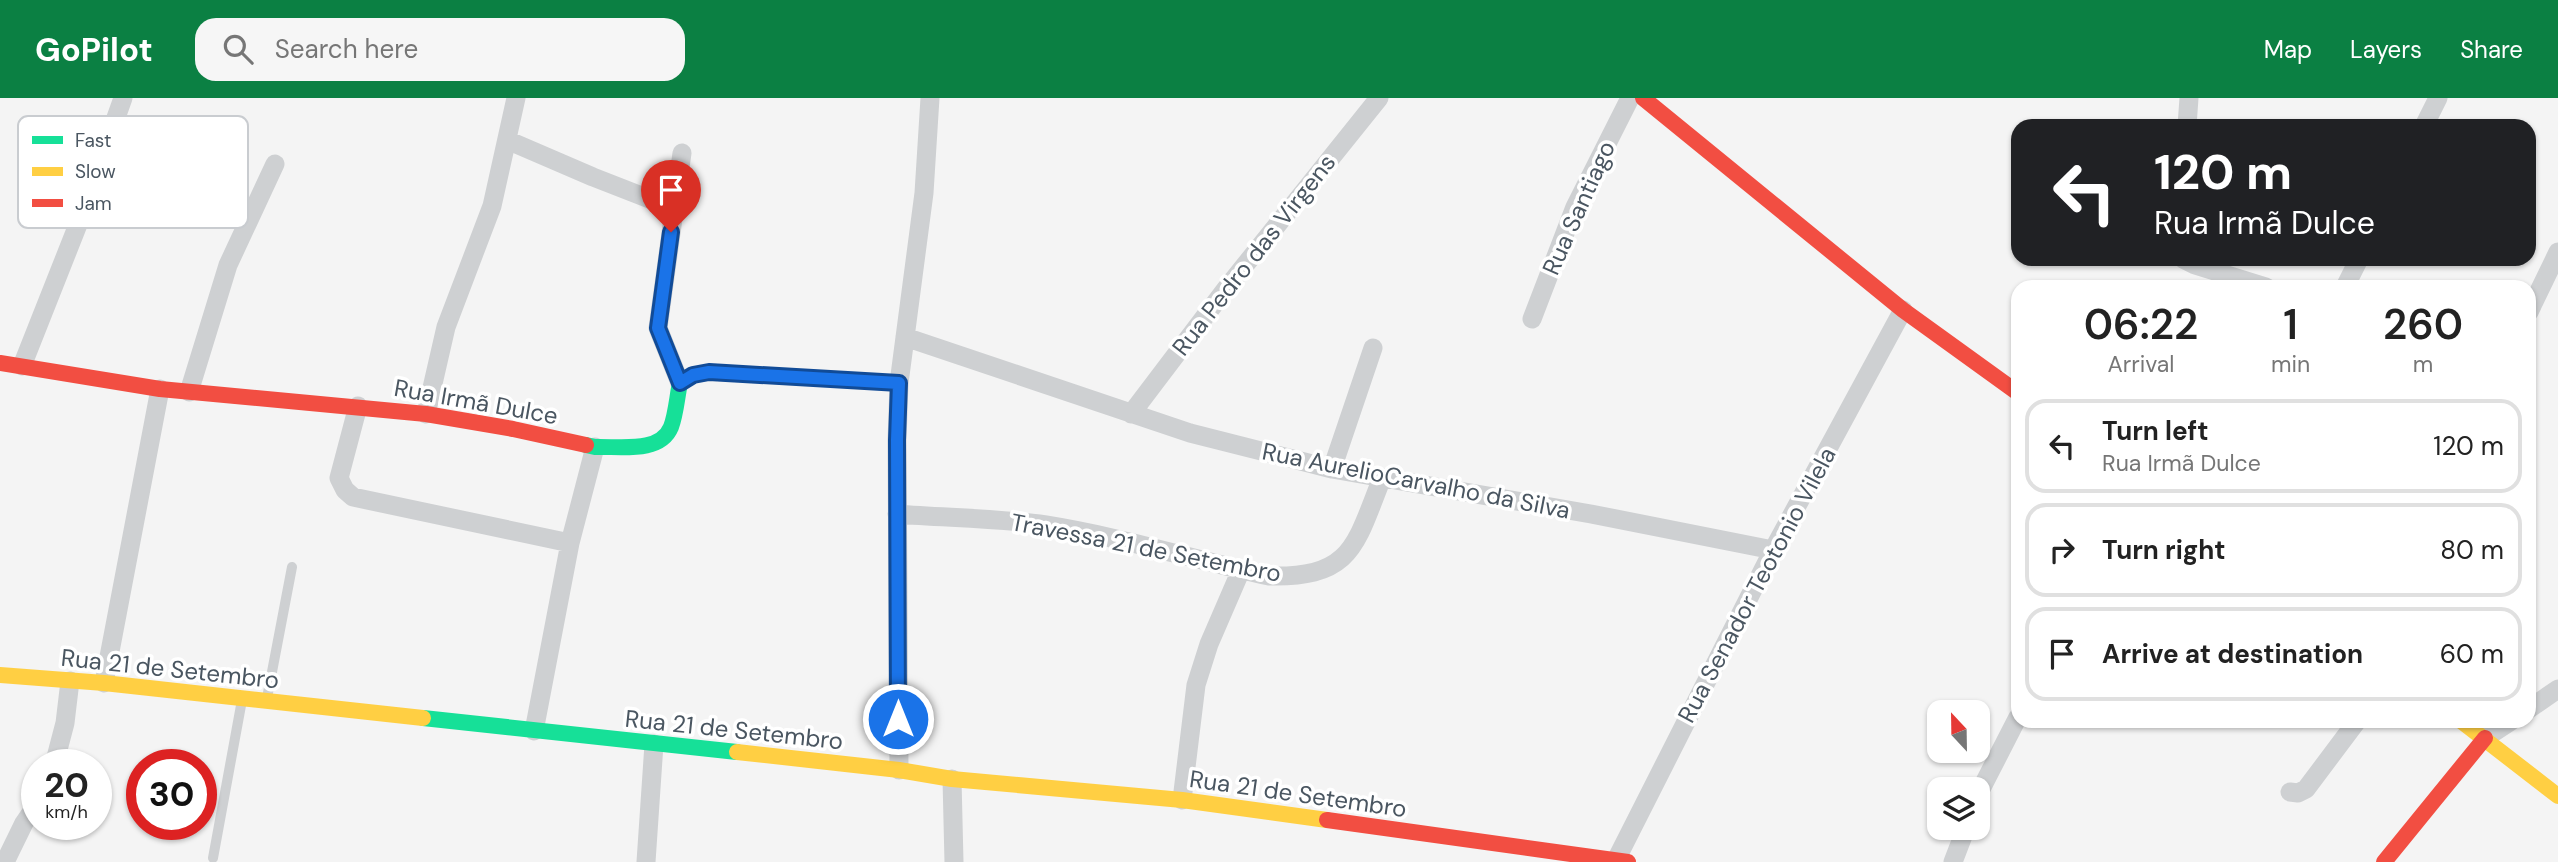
<!DOCTYPE html>
<html lang="en">
<head>
<meta charset="utf-8">
<style>
	:root { --surface:#fff; --page:#f6f6f6; --text:#222; --muted:#767676; --line:#e0e0e0; --accent:#0b8043 }
	body { margin:0; font-family:"DM Sans",sans-serif; background:var(--page); color:var(--text); height:100vh; display:flex; flex-direction:column; font-size:26px; white-space:nowrap }
	* { box-sizing:border-box; margin:0 }
	p { font-size:23px; color:var(--muted) }
	.icon { flex:none; width:38px; height:38px; fill:none; stroke:currentColor; stroke-width:2; stroke-linecap:round; stroke-linejoin:round }
	.map { position:relative; flex:1; overflow:hidden }
	.panel { position:absolute; left:2011px; top:182px; width:525px; height:448px; display:flex; flex-direction:column; background:var(--surface); border-radius:21px; box-shadow:0 2px 5px #0004 }
	.panel>* { flex:none }
	.top-card { position:absolute; left:2011px; top:21px; width:525px; height:147px; border-radius:21px; box-shadow:0 2px 5px #0004; background:#202124; color:#fff; overflow:hidden }
	.needle { width:46px; rotate:338deg }
	.fabs { position:absolute; left:1927px; top:602px; display:grid; gap:14px }
	.fabs a { display:grid; place-items:center; width:63px; height:63px; border-radius:14px; background:var(--surface); box-shadow:0 2px 5px #0004; font-size:35px }
	.speed { position:absolute; left:21px; top:651px; display:flex; gap:14px; font-size:35px; font-weight:700; text-align:center }
	.speed>* { display:grid; place-content:center; width:91px; height:91px; border-radius:50%; background:var(--surface); box-shadow:0 2px 5px #0004; line-height:1 }
	.speed small { font-size:18px; font-weight:400 }
	.speed .limit { border:10px solid #d22; background:#fff; color:#111 }
	.pin { position:absolute; display:grid; place-items:center; width:60px; height:60px; color:#fff; margin:-72px -30px; border-radius:50% 50% 50% 0; rotate:-45deg; box-shadow:0 0 7px #0007 }
	.pin .icon { rotate:45deg }
	.me { position:absolute; width:77px; margin:-38px; rotate:0deg; stroke-linejoin:round; filter:drop-shadow(0 0 5px #0008) }
	.turn { display:flex; align-items:center; gap:24px; height:147px; padding:0 28px; font-size:32px }
	.turn .icon { width:91px; height:91px; stroke-width:2.5 }
	.turn b { display:block; font-size:49px; line-height:60px }
	.eta { display:flex; justify-content:space-evenly; align-items:center; height:119px; text-align:center }
	.eta b { font-size:42px; font-weight:600; line-height:49px }
	ul { padding:0; list-style:none }
	li { display:flex; align-items:center; gap:21px; height:94px; margin:0 14px 10px; padding:0 14px; border:4px solid var(--line); border-radius:21px }
	li div { flex:1 }
	li b { display:block; font-size:26px }
	li em { font-style:normal }
	header { display:flex; align-items:center; gap:42px; box-sizing:border-box; height:98px; padding:0 35px; background:var(--accent); color:#fff }
	header strong { font-size:33px }
	nav { display:flex; gap:38px; margin-inline-start:auto; font-size:24px }
	.search { width:490px; height:63px; background:var(--page); display:flex; align-items:center; gap:18px; box-sizing:border-box; padding:0 24px; border-radius:21px; color:var(--muted); font-size:26px }
	.map>svg:first-child { display:block }
	.lines { fill:none; stroke-linecap:round; stroke-linejoin:round }
	.lane { stroke:#ced0d2; stroke-width:10 }
	.street { stroke:#ced0d2; stroke-width:19 }
	.fast { stroke:#16e098; stroke-width:16 }
	.slow { stroke:#ffcf43; stroke-width:16 }
	.jam { stroke:#f24e42; stroke-width:16 }
	.route-casing { stroke:#114b97; stroke-width:18 }
	.route { stroke:#1a73e8; stroke-width:12 }
	.labels { text-anchor:middle; stroke-width:7; stroke-linejoin:round; paint-order:stroke }
	.street-label { font-size:24px; fill:#4a5661; stroke:#fff }
	.key { fill:#fff; stroke:#c9ccd0; stroke-width:2 }
	.key-label { font-size:19px; fill:#4a5661 }
</style>
</head>
<body>
<header>
<strong>GoPilot</strong>
<div class="search"><svg class="icon" aria-label="search" viewBox="0 0 24 24"><circle cx="10" cy="10" r="6"/><path d="M15 15l6 6"/></svg>Search here</div>
<nav><a>Map</a><a>Layers</a><a>Share</a></nav>
</header>
<div class="map">
<svg width="2558" height="764" viewBox="0 0 2558 764">
	<rect width="100%" height="100%" fill="#f4f4f4"/>
	<g class="lines">
		<path class="lane" d="M267 600 292 469
			M213 760 242 602"/>
		<path class="street" d="M2187 28 2189 0
			M2424 28 2438 0
			M507 42 593 79 675 111
			M2183 161 2195 167 2266 189
			M2345 189 2359 161
			M2529 214 2558 154
			M1532 221 1575 109 1630 0
			M905 239 1190 335 1332 371 1591 416 1773 452
			M22 268 77 129 123 0
			M680 285 658 230 682 55
			M189 294 228 167 275 66
			M358 308 339 380 345 392 353 399 570 445
			M426 316 446 229 492 108 516 0
			M1131 316 1225 192 1379 0
			M1332 371 1373 250
			M897 416C947 420 997 420 1046 427 1121 439 1195 462 1269 478 1352 480 1355 448 1382 380
			M104 585 160 291
			M2529 611 2558 591
			M534 633 570 445 595 349
			M2485 640 2511 623
			M54 667 65 625 70 583
			M899 672 897 343 899 285 924 95 930 0
			M952 681 954 764
			M2290 694 2298 695 2306 691 2357 623
			M1978 697 2018 619
			M1182 702 1196 587 1209 546 1241 472
			M5 764 24 725 37 706
			M646 764 654 646
			M1615 764 1773 452 1903 212
			M1953 764 1966 730"/>
		<path class="fast" d="M586 347 595 349C619 348 660 356 671 329 676 316 677 299 680 285L693 277 709 274 899 285
			M423 620 737 654"/>
		<path class="slow" d="M0 577 104 585 423 620
			M2461 623 2558 698
			M737 654 899 672 952 681 1182 702 1327 722"/>
		<path class="jam" d="M1643 0 1903 212 2018 295
			M0 265 160 291 426 316 513 331 586 347
			M1327 722 1628 764
			M2384 764 2485 640"/>
	</g>
	<g class="lines">
		<g class="route-casing">
			<path id="route" d="M671 134 658 230 680 285 693 277 709 274 899 285 897 342 898 621"/>
		</g>
		<use href="#route" class="route"/>
	</g>
	<g class="labels">
		<g class="street-label">
			<text transform="translate(1579 110) rotate(-66)" y="8">Rua Santiago</text>
			<text transform="translate(1254 157) rotate(-52)" y="8">Rua Pedro das Virgens</text>
			<text transform="translate(476 304) rotate(10)" y="8">Rua Irmã Dulce</text>
			<text transform="translate(1416 383) rotate(11)" y="8">Rua AurelioCarvalho da Silva</text>
			<text transform="translate(1146 450) rotate(11)" y="8">Travessa 21 de Setembro</text>
			<text transform="translate(1757 487) rotate(-62)" y="8">Rua Senador Teotonio Vilela</text>
			<text transform="translate(170 571) rotate(6)" y="8">Rua 21 de Setembro</text>
			<text transform="translate(734 632) rotate(6)" y="8">Rua 21 de Setembro</text>
			<text transform="translate(1298 696) rotate(8)" y="8">Rua 21 de Setembro</text>
		</g>
	</g>
	<rect x="18" y="18" width="230" height="112" rx="10" class="key"/>
	<rect x="32" y="38" width="31" height="8" fill="#16e098"/>
	<rect x="32" y="69" width="31" height="9" fill="#ffcf43"/>
	<rect x="32" y="101" width="31" height="8" fill="#f24e42"/>
	<g class="key-label">
		<text x="75" y="49">Fast</text>
		<text x="75" y="80">Slow</text>
		<text x="75" y="112">Jam</text>
	</g>
</svg>
<div class="fabs">
<a><svg class="needle" viewBox="-14 -14 28 28"><path d="M0-13l5 13h-10z" fill="#e53935"/><path d="M0 13l5-13h-10z" fill="#767676"/></svg></a>
<a><svg class="icon" aria-label="layers" viewBox="0 0 24 24"><path d="M12 4l9 5-9 5-9-5zM3 14l9 5 9-5"/></svg></a>
</div>
<div class="speed"><div>20<small>km/h</small></div><div class="limit">30</div></div>
<div class="pin" style="left:671px;top:134px;background:#d93025"><svg class="icon" aria-label="arrive" viewBox="0 0 24 24"><path d="M6 21V4h12l-3 4 3 4H6"/></svg></div>
<svg class="me" style="left:898px;top:621px" viewBox="-20 -20 40 40"><circle r="17" fill="#1a73e8" stroke="#fff" stroke-width="3"/><path d="M0-11L8 9 0 5-8 9z" fill="#fff"/></svg>
<div class="top-card">
<div class="turn"><svg class="icon" aria-label="left" viewBox="0 0 24 24"><path d="M17 20v-9H6M10 6l-5 5 5 5"/></svg><div><b>120 m</b>Rua Irmã Dulce</div></div>
</div>
<section class="panel">
<div class="eta">
<div><b>06:22</b><p>Arrival</p></div>
<div><b>1</b><p>min</p></div>
<div><b>260</b><p>m</p></div>
</div>
<ul>
<li><svg class="icon" aria-label="left" viewBox="0 0 24 24"><path d="M17 20v-9H6M10 6l-5 5 5 5"/></svg><div><b>Turn left</b><p>Rua Irmã Dulce</p></div><em>120 m</em></li>
<li><svg class="icon" aria-label="right" viewBox="0 0 24 24"><path d="M7 20v-9h11M14 6l5 5-5 5"/></svg><div><b>Turn right</b></div><em>80 m</em></li>
<li><svg class="icon" aria-label="arrive" viewBox="0 0 24 24"><path d="M6 21V4h12l-3 4 3 4H6"/></svg><div><b>Arrive at destination</b></div><em>60 m</em></li>
</ul>
</section>
</div>
</body>
</html>
